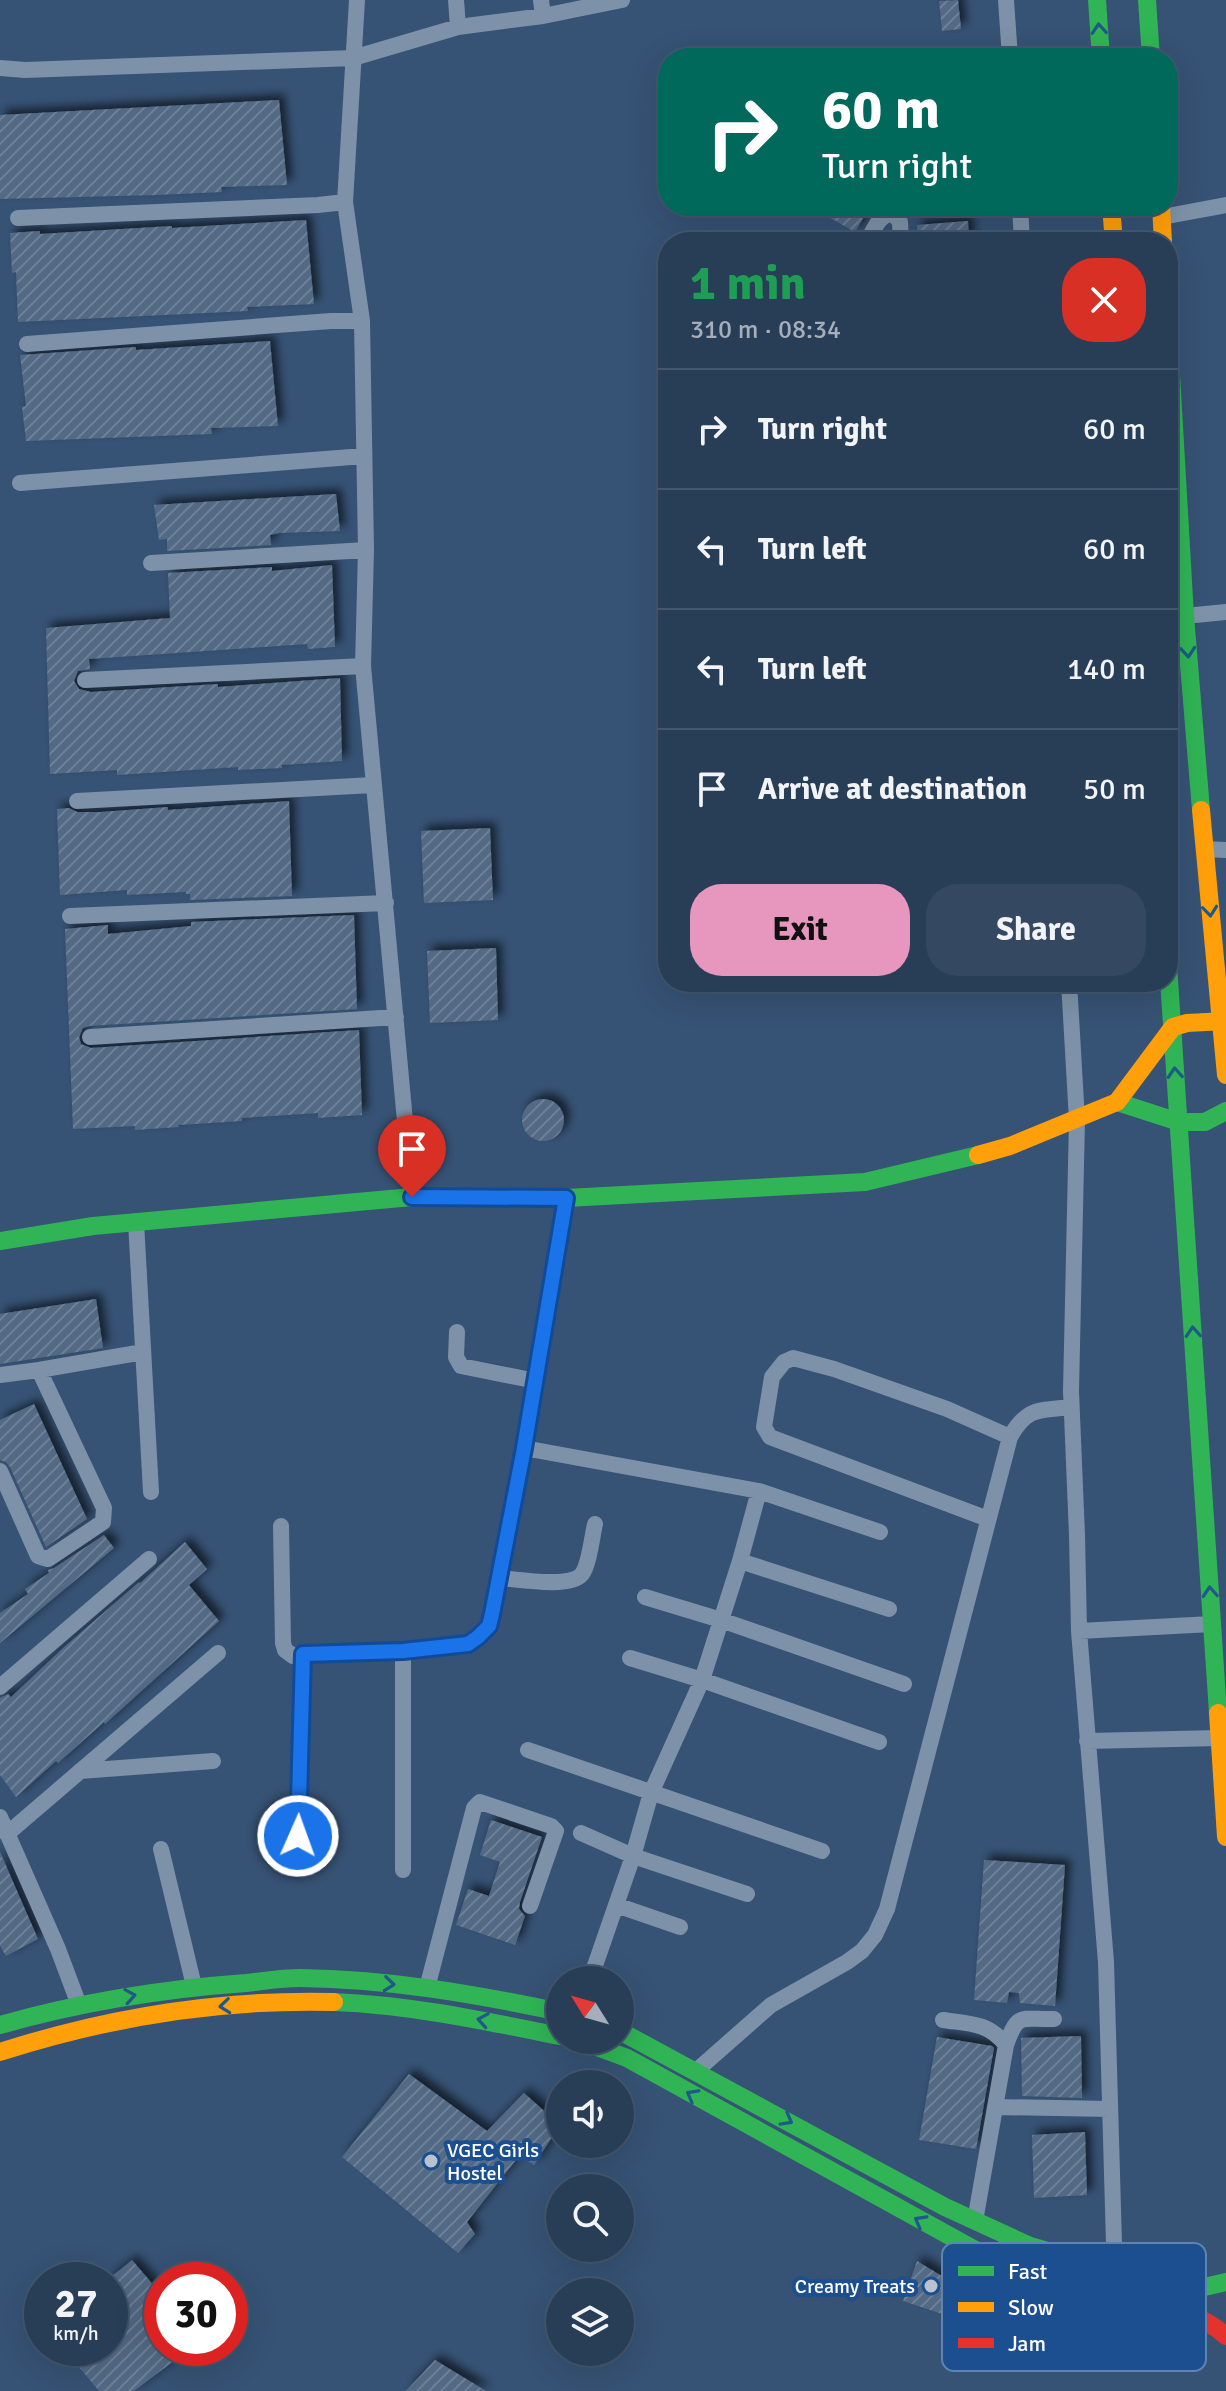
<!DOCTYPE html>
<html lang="en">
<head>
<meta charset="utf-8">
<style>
	:root { --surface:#283e57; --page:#344961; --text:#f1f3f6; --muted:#a5aeba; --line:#44576d; --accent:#e797bd }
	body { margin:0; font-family:Signika,sans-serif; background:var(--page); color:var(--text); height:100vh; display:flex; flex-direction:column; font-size:30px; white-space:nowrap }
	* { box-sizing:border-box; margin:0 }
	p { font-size:26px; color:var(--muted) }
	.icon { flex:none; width:44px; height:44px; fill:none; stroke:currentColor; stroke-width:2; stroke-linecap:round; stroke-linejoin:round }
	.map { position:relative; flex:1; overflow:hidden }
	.panel { position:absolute; left:658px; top:232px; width:520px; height:760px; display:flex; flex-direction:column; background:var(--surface); border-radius:32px; box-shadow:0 8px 32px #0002,0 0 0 2px var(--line) }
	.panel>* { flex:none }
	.top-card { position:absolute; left:658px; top:48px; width:520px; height:168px; border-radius:32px; box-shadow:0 8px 32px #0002,0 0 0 2px var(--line); background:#00695c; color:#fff; overflow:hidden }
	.needle { width:52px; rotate:307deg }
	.fabs { position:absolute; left:546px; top:1966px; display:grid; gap:16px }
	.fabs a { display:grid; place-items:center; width:88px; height:88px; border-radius:50%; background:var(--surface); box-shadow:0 8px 32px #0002,0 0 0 2px var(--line); font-size:40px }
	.speed { position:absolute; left:24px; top:2262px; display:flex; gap:16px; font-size:40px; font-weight:700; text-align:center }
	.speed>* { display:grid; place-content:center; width:104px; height:104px; border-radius:50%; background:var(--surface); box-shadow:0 8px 32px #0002,0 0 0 2px var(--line); line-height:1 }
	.speed small { font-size:20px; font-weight:400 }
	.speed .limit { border:12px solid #d22; background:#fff; color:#111 }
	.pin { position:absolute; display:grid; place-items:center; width:68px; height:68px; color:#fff; margin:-82px -34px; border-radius:50% 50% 50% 0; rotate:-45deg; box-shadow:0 0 8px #0007 }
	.pin .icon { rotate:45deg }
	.me { position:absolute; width:88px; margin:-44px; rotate:2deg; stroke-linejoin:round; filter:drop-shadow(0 0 6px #0008) }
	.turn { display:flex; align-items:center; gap:28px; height:168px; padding:0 32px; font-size:36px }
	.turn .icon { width:104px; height:104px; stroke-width:2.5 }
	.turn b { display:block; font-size:56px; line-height:68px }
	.round { display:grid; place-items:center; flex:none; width:84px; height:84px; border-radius:32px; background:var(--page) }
	.summary { display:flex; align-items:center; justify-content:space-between; height:136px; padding:0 32px }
	h1 { font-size:48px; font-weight:700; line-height:60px; color:#1e9e55 }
	.primary-button { display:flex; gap:16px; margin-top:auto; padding:16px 32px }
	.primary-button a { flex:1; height:92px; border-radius:32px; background:var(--accent); color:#111; font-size:32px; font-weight:700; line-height:92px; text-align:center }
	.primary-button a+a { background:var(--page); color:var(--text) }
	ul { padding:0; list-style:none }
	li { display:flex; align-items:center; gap:24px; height:120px; padding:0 32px; border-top:2px solid var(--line) }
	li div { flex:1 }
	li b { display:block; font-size:30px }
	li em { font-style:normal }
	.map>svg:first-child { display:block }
	.building { fill:url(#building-hatch); filter:url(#shadow) }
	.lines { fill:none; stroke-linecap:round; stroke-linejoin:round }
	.street { stroke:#7d92a8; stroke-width:16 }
	.fast { stroke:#30b455; stroke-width:18 }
	.slow { stroke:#ff9f0a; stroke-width:18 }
	.jam { stroke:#e5322d; stroke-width:18 }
	.oneway { stroke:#1d5989 }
	.route-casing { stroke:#114b97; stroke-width:20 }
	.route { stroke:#1a73e8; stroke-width:14 }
	.poi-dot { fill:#b9c2ce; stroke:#1b4f8f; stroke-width:3 }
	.labels { text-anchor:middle; stroke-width:8; stroke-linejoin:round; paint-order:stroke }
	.poi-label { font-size:20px; fill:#fff; stroke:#1b4f8f; text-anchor:start }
	.key { fill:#1b4f8f; stroke:#5f84b1; stroke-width:2 }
	.key-label { font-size:22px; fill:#fff }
</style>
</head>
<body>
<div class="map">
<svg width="1226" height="2391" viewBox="0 0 1226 2391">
	<defs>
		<pattern id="building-hatch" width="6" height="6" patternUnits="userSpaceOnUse" patternTransform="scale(2)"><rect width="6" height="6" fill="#526984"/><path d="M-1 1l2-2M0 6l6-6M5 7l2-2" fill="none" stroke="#6c8096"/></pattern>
		<filter id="shadow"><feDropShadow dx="5.5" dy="-5.5" stdDeviation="4" flood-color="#0009"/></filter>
	</defs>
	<rect width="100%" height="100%" fill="#365274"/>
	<path class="building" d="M958 0 961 29 942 31 939 1Z
		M279 100 287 185 221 187 222 192 157 195 0 199V115Z
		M809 206H870L855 232Z
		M306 220 314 304 247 307 248 311 18 322 16 272 12 273 10 233 40 231V234L172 226V228Z
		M968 221 969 242H918L917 225Z
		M270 341 278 426 211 428 212 434 26 441 22 407 26 406 20 355 136 347V350Z
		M336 494 340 531 279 533 270 535 271 545 167 551V539L159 540 154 505Z
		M332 565 335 647 308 649 307 644 89 659 90 669 78 671 74 681 79 689 91 692 218 684V687L340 678 342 761 282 765V768L238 770V767L117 775V770L50 774 46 628 170 618 168 573 272 567V571Z
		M289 801 292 896 190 900V894H186V892L127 895V890L60 895 57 809 69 808 77 812H101L168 807V810Z
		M490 828 493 900 424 903 421 831Z
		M354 915 357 1009 89 1026 83 1028 79 1037 81 1044 91 1048 359 1030 362 1115 318 1118V1113L242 1118V1121L178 1125 179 1127 135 1130V1126L73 1129 65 929 108 925V934L191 926V922Z
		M496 948 498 1020 430 1023 427 951Z
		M522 1120a21 21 0 1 1 42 0a21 21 0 1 1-42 0Z
		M96 1299 103 1348 0 1364V1314Z
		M34 1404 87 1519 46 1547 10 1467 6 1462 0 1460V1420Z
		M104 1535 114 1548 0 1643V1613L28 1594 25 1589 49 1573 48 1570 54 1568Z
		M185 1542 207 1569 189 1585 219 1621 105 1724 104 1722 58 1763 56 1761 16 1797 0 1775V1698L8 1694 11 1697 63 1648 139 1582 140 1583Z
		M491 1820 542 1837 520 1902 519 1909 525 1916 515 1945 456 1925 468 1889 489 1896 500 1862 480 1855Z
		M0 1852 38 1939 6 1956 0 1946Z
		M984 1860 1065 1865 1055 2006 1020 2003 1019 1993 1009 1992 1007 2003 974 2000Z
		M1081 2036 1082 2098 1022 2096 1021 2038Z
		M937 2037 992 2046 994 2048 976 2149 919 2140Z
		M409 2074 487 2131 524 2093 560 2125 534 2165 519 2156 467 2222 475 2234 458 2253 342 2157Z
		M1085 2132 1087 2195 1034 2198 1032 2135Z
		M132 2260 162 2295V2348H191L134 2391H99L63 2348H110V2278Z
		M917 2261 960 2287 1003 2308 1040 2320 1099 2323 1105 2326 1101 2370 978 2326 903 2301Z
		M435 2360 486 2391H406Z"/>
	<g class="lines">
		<path class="street" d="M357 0 345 202 362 321 366 550 363 666 412 1197
			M456 0 458 27
			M541 0 543 16
			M1006 0 1010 58
			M0 68 25 70 353 58 458 27 543 16 622 0
			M1020 206 1022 242
			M1162 217 1226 205
			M18 218 318 205 345 202
			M867 242C874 230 878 215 893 213L900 222 901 242
			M27 344 331 321H362
			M20 483 364 456
			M151 563 366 550
			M1185 616 1226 612
			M85 680 363 666
			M77 801 373 785
			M1204 849 1226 850
			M70 916 386 903
			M1069 982 1077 1120 1071 1391 1077 1535 1079 1631 1106 1962 1115 2279
			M90 1037 396 1017
			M136 1222 151 1492
			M457 1332 456 1357 461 1366 536 1381
			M0 1375 39 1370 143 1352
			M524 1448 759 1491 880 1532
			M0 1471 38 1556 48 1559 103 1522 104 1508 39 1370
			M988 1519 770 1437 764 1427 772 1377 784 1362 793 1358 834 1369 947 1409 1010 1437
			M281 1526 283 1643 285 1650 293 1656 403 1651
			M740 1561 889 1609
			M499 1578C517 1579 570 1589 582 1574 589 1565 592 1537 595 1524
			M645 1597 721 1620 904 1684
			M1079 1631 1212 1624
			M630 1658 702 1680 879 1742
			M0 1687 149 1559
			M1087 1741 1219 1738
			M528 1750 822 1851
			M80 1771 213 1761
			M0 1817 58 1949 79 2005
			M581 1833 633 1856 747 1894
			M7 1834 218 1653
			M298 1836 303 1654
			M161 1849 194 1986
			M403 1870V1651L468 1644 478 1637 489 1626 524 1448 566 1198
			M616 1905 680 1927
			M590 1980 633 1856 651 1793 702 1680 740 1561 759 1491
			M427 1988 474 1808 480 1802 551 1826 556 1831 530 1906
			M943 2020C969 2024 988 2022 1006 2045
			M696 2071 771 2005 847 1962 862 1951 875 1935 887 1909 1010 1437C1028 1406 1039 1411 1071 1407
			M995 2107 1110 2109
			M975 2221 1006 2045C1018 2011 1021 2020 1054 2019"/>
		<path class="fast" d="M1097 0 1101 58
			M1147 0 1151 58
			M1168 323 1185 616 1201 810
			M1168 965 1218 1713
			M1117 1102 1179 1122H1205L1226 1111
			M0 1241 93 1226 412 1197 566 1198 865 1182 978 1155
			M334 2002C411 2005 485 2021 560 2036
			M0 2025C81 2002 162 1989 246 1983 264 1981 282 1978 300 1978 388 1979 475 1994 560 2012
			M620 2031 945 2207 1030 2246 1151 2281 1200 2288 1226 2282
			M578 2040 627 2058 977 2251 1061 2281 1122 2298"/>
		<path class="slow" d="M1111 206 1114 242
			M1161 206 1163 242
			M1201 810 1226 1075
			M978 1155 1010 1146 1117 1102 1173 1027 1187 1023 1226 1021
			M1218 1713 1226 1837
			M0 2052C109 2017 220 1999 334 2002"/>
		<path class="jam" d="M1122 2298C1160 2306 1196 2309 1226 2336"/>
	</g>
	<defs><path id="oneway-chevron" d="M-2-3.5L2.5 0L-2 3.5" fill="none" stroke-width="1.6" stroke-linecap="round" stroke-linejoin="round" transform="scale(2)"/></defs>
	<g class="oneway">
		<use href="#oneway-chevron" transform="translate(1099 29) rotate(-94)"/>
		<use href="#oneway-chevron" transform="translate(1188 652) rotate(85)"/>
		<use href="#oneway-chevron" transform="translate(1210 911) rotate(84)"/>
		<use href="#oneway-chevron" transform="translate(1175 1073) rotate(-94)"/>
		<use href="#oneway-chevron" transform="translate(1193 1332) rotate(-94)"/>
		<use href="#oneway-chevron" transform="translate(1210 1592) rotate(-94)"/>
		<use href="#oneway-chevron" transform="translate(389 1984) rotate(6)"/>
		<use href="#oneway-chevron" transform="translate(130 1996) rotate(-9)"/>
		<use href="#oneway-chevron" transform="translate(225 2006) rotate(174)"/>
		<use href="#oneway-chevron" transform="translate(483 2020) rotate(-170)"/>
		<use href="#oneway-chevron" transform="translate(692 2095) rotate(-151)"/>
		<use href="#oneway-chevron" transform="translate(787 2120) rotate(29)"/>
		<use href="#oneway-chevron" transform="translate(920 2221) rotate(-151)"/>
	</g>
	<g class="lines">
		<g class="route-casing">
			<path id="route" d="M298 1836 303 1654 403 1651 468 1644 478 1637 489 1626 492 1614 524 1448 566 1198 412 1197"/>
		</g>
		<use href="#route" class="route"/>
	</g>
	<g class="poi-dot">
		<circle cx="431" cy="2161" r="8"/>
		<circle cx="931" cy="2286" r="8"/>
	</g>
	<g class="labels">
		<g class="poi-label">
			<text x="447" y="2157">VGEC Girls<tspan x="447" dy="23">Hostel</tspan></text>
			<text x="915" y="2293" text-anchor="end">Creamy Treats</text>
		</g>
	</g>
	<rect x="942" y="2243" width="264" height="128" rx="12" class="key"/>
	<rect x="958" y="2266" width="36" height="10" fill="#30b455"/>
	<rect x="958" y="2302" width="36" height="10" fill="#ff9f0a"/>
	<rect x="958" y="2338" width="36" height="10" fill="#e5322d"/>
	<g class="key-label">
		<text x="1008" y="2279">Fast</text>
		<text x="1008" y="2315">Slow</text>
		<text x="1008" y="2351">Jam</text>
	</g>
</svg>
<div class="fabs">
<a><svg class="needle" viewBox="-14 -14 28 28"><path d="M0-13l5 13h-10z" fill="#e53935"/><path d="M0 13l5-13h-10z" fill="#a5aeba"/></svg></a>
<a><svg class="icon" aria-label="sound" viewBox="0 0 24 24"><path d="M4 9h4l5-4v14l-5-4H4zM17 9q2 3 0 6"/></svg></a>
<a><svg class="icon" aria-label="search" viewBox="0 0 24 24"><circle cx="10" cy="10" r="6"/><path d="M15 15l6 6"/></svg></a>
<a><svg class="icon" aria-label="layers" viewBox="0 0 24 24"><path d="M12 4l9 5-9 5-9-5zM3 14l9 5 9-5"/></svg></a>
</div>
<div class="speed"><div>27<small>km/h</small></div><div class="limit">30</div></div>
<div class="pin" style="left:412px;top:1197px;background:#d93025"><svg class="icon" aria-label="arrive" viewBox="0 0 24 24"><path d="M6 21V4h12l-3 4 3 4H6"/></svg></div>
<svg class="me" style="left:298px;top:1836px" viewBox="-20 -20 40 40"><circle r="17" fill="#1a73e8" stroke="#fff" stroke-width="3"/><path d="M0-11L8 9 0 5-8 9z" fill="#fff"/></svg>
<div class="top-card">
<div class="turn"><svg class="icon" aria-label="right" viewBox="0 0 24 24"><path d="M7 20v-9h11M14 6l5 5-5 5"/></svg><div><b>60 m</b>Turn right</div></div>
</div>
<section class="panel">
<div class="summary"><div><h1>1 min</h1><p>310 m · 08:34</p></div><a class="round" style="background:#d93025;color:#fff"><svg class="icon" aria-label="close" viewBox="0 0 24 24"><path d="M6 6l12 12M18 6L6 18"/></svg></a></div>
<ul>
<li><svg class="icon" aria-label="right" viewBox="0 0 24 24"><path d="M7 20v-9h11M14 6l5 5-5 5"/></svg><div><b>Turn right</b></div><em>60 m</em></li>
<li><svg class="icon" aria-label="left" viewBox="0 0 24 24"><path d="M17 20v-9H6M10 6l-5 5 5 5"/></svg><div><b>Turn left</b></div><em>60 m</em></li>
<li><svg class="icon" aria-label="left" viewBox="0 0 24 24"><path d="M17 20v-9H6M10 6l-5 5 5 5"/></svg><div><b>Turn left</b></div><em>140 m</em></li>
<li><svg class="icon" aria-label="arrive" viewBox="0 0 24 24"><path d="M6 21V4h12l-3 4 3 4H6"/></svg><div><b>Arrive at destination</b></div><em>50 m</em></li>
</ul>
<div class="primary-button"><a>Exit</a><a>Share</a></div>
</section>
</div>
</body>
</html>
